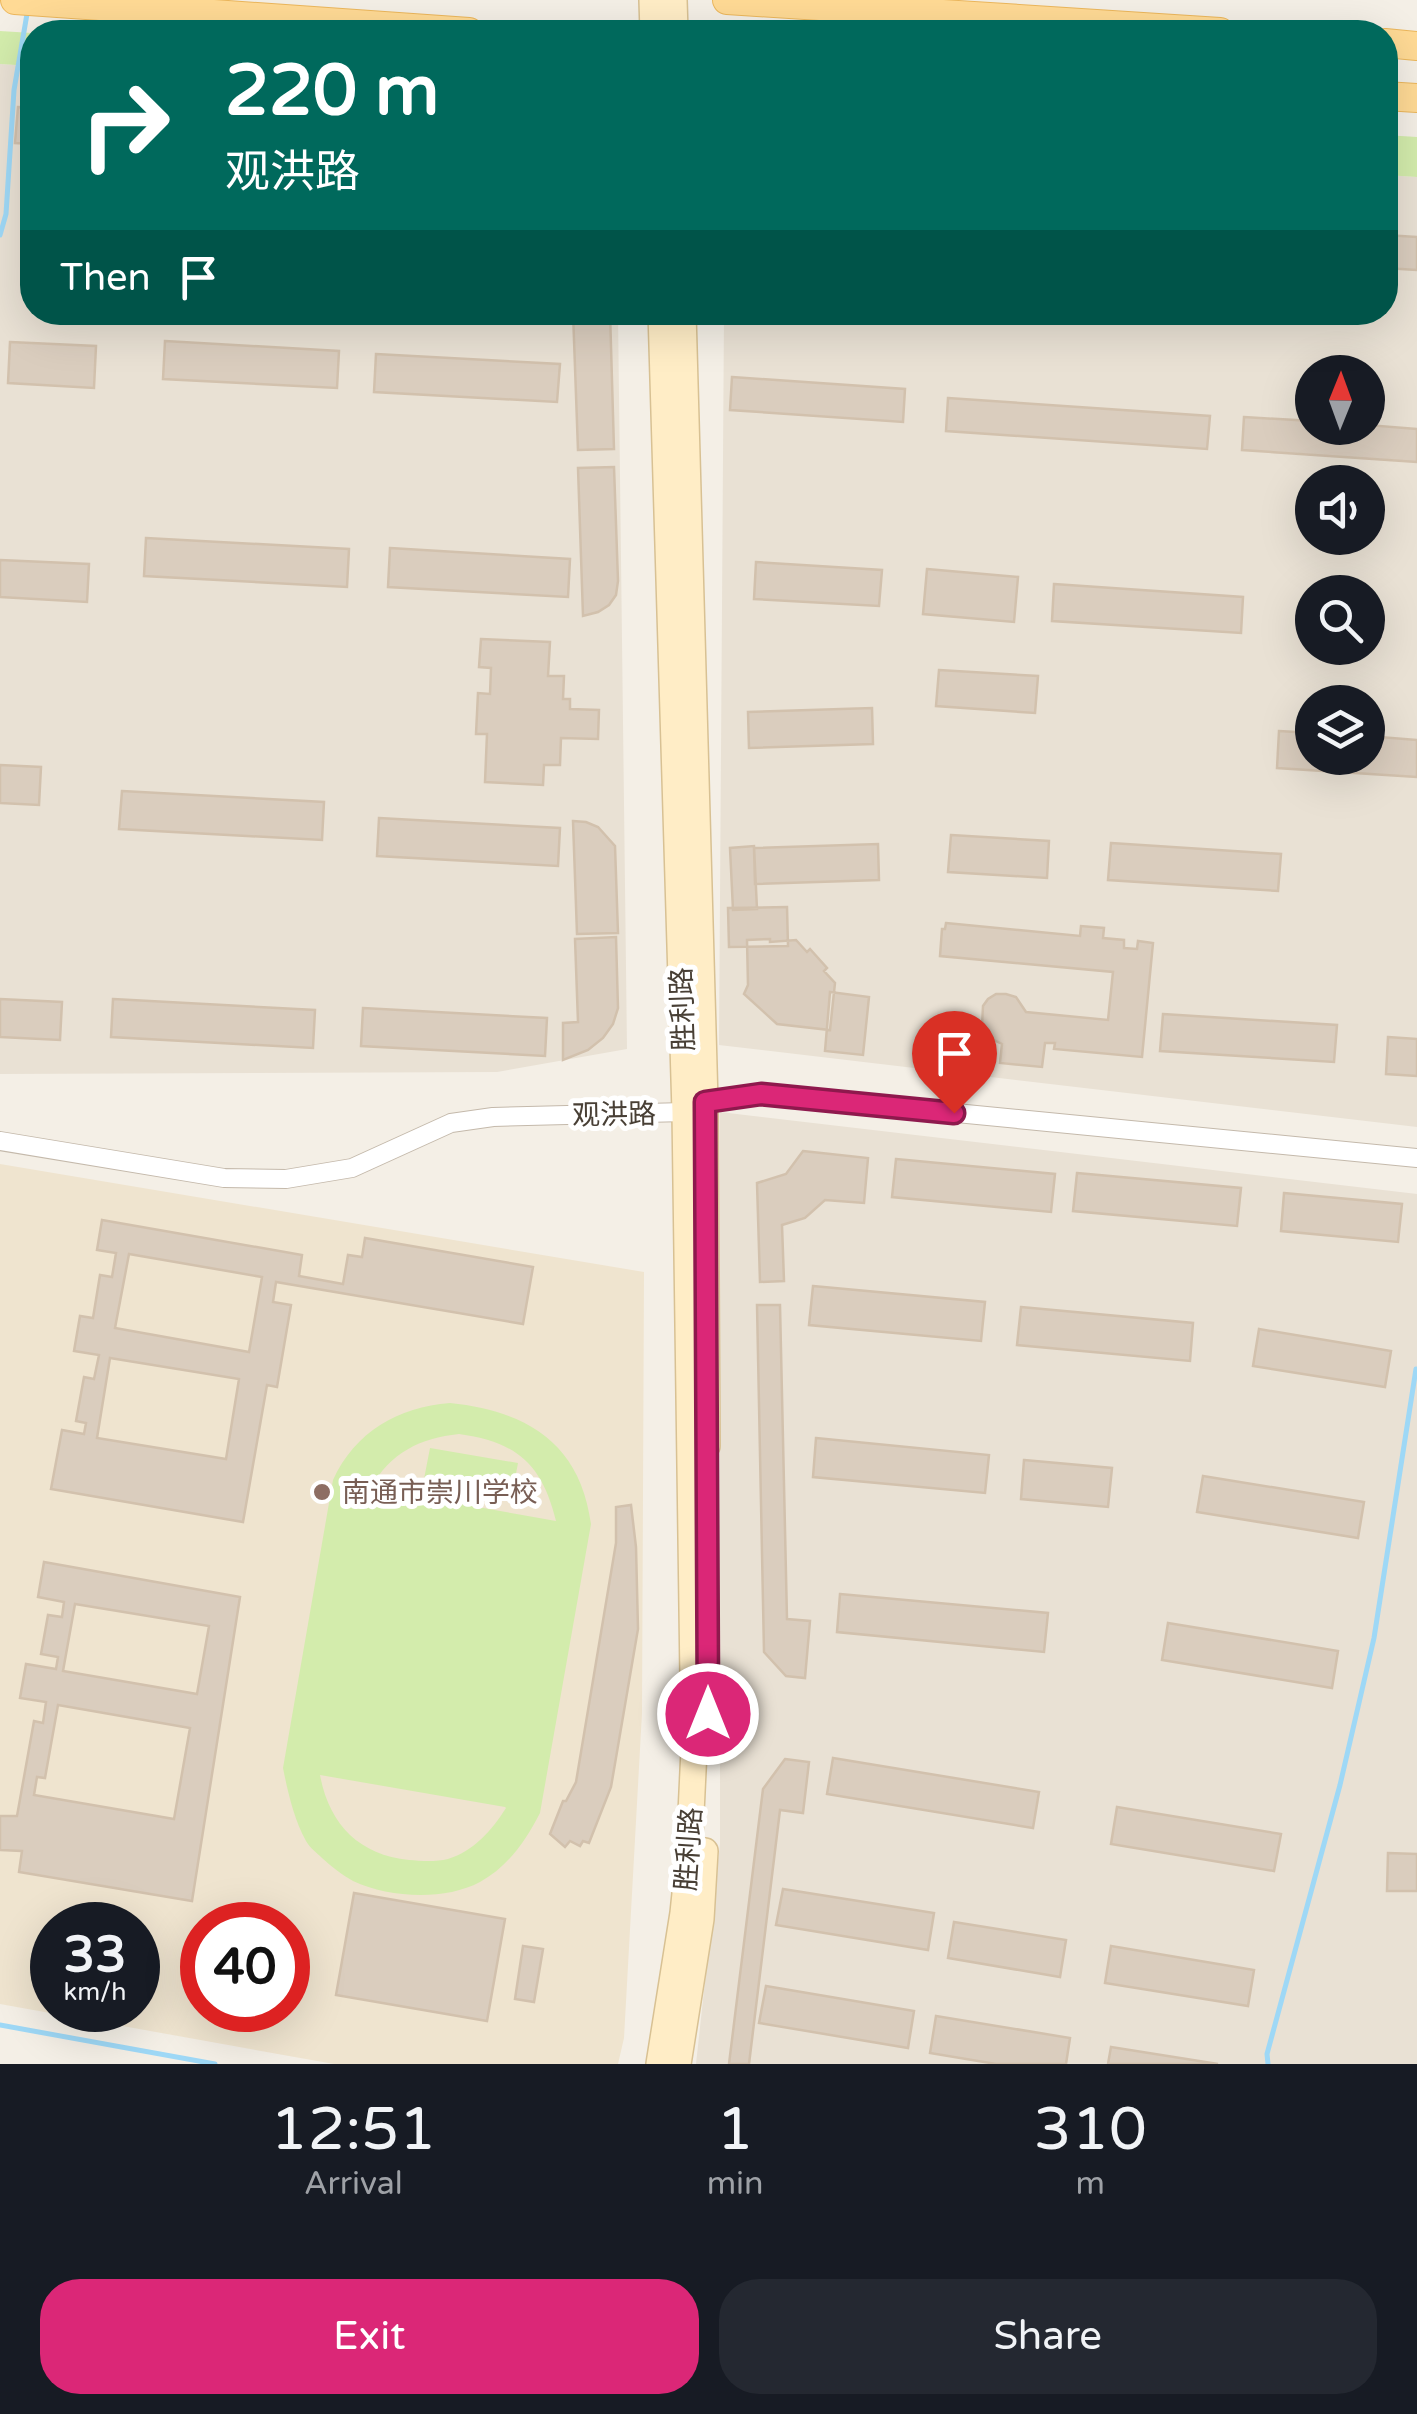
<!DOCTYPE html>
<html lang="en">
<head>
<meta charset="utf-8">
<style>
	:root { --surface:#171b24; --page:#242831; --text:#f1f3f6; --muted:#9ea1a6; --accent:#db2777 }
	body { margin:0; font-family:"Varela Round","Noto Sans SC",sans-serif; background:var(--page); color:var(--text); height:100vh; display:flex; flex-direction:column; font-size:38px; white-space:nowrap }
	* { box-sizing:border-box; margin:0 }
	p { font-size:32px; color:var(--muted) }
	.icon { flex:none; width:55px; height:55px; fill:none; stroke:currentColor; stroke-width:2; stroke-linecap:round; stroke-linejoin:round }
	.map { position:relative; height:2064px; overflow:hidden }
	.panel { display:flex; flex-direction:column; background:var(--surface); flex:1 }
	.panel>* { flex:none }
	.banner { position:absolute; left:20px; top:20px; width:1378px; height:305px; border-radius:40px; box-shadow:0 10px 40px #0002; background:#00695c; color:#fff; overflow:hidden }
	.needle { width:65px; rotate:1deg }
	.controls { position:absolute; left:1295px; top:355px; display:grid; gap:20px }
	.controls a { display:grid; place-items:center; width:90px; height:90px; border-radius:50%; background:var(--surface); box-shadow:0 10px 40px #0002; font-size:50px }
	.speed { position:absolute; left:30px; top:1902px; display:flex; gap:20px; font-size:50px; font-weight:700; text-align:center }
	.speed>* { display:grid; place-content:center; width:130px; height:130px; border-radius:50%; background:var(--surface); box-shadow:0 10px 40px #0002; line-height:1 }
	.speed small { font-size:25px; font-weight:400 }
	.speed .limit { border:15px solid #d22; background:#fff; color:#111 }
	.pin { position:absolute; display:grid; place-items:center; width:85px; height:85px; color:#fff; margin:-102px -42px; border-radius:50% 50% 50% 0; rotate:-45deg; box-shadow:0 0 10px #0007 }
	.pin .icon { rotate:45deg }
	.me { position:absolute; width:110px; margin:-55px; rotate:0deg; stroke-linejoin:round; filter:drop-shadow(0 0 8px #0008) }
	.turn { display:flex; align-items:center; gap:35px; height:210px; padding:0 40px; font-size:45px }
	.turn .icon { width:130px; height:130px; stroke-width:2.5 }
	.turn b { display:block; font-size:70px; line-height:85px }
	.then { display:flex; align-items:center; height:95px; padding:0 40px; background:#0003; gap:20px; font-size:38px }
	.eta { display:flex; justify-content:space-evenly; align-items:center; height:170px; text-align:center }
	.eta b { font-size:60px; font-weight:600; line-height:70px }
	.primary-button { display:flex; gap:20px; margin-top:auto; padding:20px 40px }
	.primary-button a { flex:1; height:115px; border-radius:40px; background:var(--accent); color:#fff; font-size:40px; font-weight:600; line-height:115px; text-align:center }
	.primary-button a+a { background:var(--page); color:var(--text) }
	.map>svg:first-child { display:block }
	.residential { fill:#e9e1d4; fill-rule:evenodd }
	.education { fill:#efe4cf; fill-rule:evenodd }
	.green { fill:#d3ecac; fill-rule:evenodd }
	.lines { fill:none; stroke-linecap:round; stroke-linejoin:round }
	.stream { stroke:#9ed8f6; stroke-width:5 }
	.building { fill:#dacdbe; stroke:#d2c1ad; stroke-width:2.5; fill-rule:evenodd }
	.street-casing { stroke:#c4b9ab; stroke-width:20 }
	.secondary-casing { stroke:#d8c193; stroke-width:28 }
	.primary-casing { stroke:#ecb75c; stroke-width:30 }
	.street { stroke:#fff; stroke-width:18 }
	.secondary { stroke:#ffedc6; stroke-width:25 }
	.primary { stroke:#ffda95; stroke-width:28 }
	.route-casing { stroke:#8e194d; stroke-width:25 }
	.route { stroke:#db2777; stroke-width:18 }
	.education-dot { fill:#8d6e63; stroke:#fff; stroke-width:4 }
	.labels { text-anchor:middle; stroke-width:10; stroke-linejoin:round; paint-order:stroke }
	.street-label { font-size:28px; fill:#483f35; stroke:#fff }
	.education-label { font-size:28px; fill:#785e54; stroke:#fff; text-anchor:start }
</style>
</head>
<body>
<div class="map">
<svg width="1417" height="2064" viewBox="0 0 1417 2064">
	<rect width="100%" height="100%" fill="#f4efe6"/>
	<path class="residential" d="M0 64 32 66V312L618 313 627 1049 497 1072 0 1074Z
		M1385 175 1417 177V1127L719 1045 724 313 1385 312ZM1312 372H1368V428H1312ZM1312 482H1368V538H1312ZM1312 592H1368V648H1312ZM1312 702H1368V758H1312Z
		M720 1112 1417 1194V2064H696L720 1844Z"/>
	<path class="education" d="M0 1164 644 1272 642 1713 624 2038 618 2064H334L0 2004ZM52 1925H138V2010H52ZM202 1925H288V2010H202Z"/>
	<path class="green" d="M0 31 32 33V66L0 64Z
		M1385 135 1417 137V177L1385 175Z
		M450 1403C527 1411 580 1443 591 1524L540 1813C526 1840 508 1867 480 1882 444 1901 390 1898 353 1881 342 1875 331 1866 322 1858 317 1853 310 1848 306 1841 294 1819 288 1793 283 1768L333 1480C355 1432 398 1407 450 1403ZM459 1434C517 1442 542 1464 556 1521L371 1488C390 1453 420 1438 459 1434ZM320 1775 505 1807 506 1808C492 1830 474 1851 448 1859 436 1862 421 1861 409 1860 359 1855 329 1824 320 1775Z
		M430 1448 518 1463 511 1500 423 1484Z"/>
	<g class="lines">
		<path class="stream" d="M0 235 6 214 14 90 28 8
			M0 2025 215 2064
			M1268 2064 1267 2054 1340 1785 1374 1638 1416 1369"/>
	</g>
	<path class="building" d="M18 107 32 108V144L15 143Z
		M1385 235 1417 237V270L1385 268Z
		M573 312H610L614 449 578 450Z
		M165 341 339 351 337 388 163 379Z
		M10 342 96 346 94 388 8 383Z
		M376 354 560 364 557 402 374 392Z
		M732 377 905 389 903 422 730 410Z
		M948 398 1210 416 1207 449 946 431Z
		M1244 417 1312 421V428H1368V425L1417 429V462L1242 450Z
		M614 467 618 581 616 595 609 605 598 612 583 616 578 468Z
		M146 538 349 549 347 587 144 576Z
		M390 548 570 559 568 597 388 587Z
		M0 560 89 564 87 602 0 597Z
		M756 562 882 570 879 606 754 599Z
		M927 569 1018 577 1014 622 923 614Z
		M1054 584 1243 597 1241 633 1052 621Z
		M481 639 550 642 548 676H564L563 699H570V709L599 710 598 739 561 738 560 765H544L543 785 485 782 487 734H476L478 693 490 694 491 668 479 667Z
		M939 670 1038 676 1035 713 936 706Z
		M872 708 873 744 749 748 748 712Z
		M1279 731 1312 733V758H1368V736L1417 740V777L1277 768Z
		M0 765 41 767 39 805 0 803Z
		M122 791 324 802 322 840 119 829Z
		M379 818 560 828 558 866 377 856Z
		M573 821 586 822 598 827 615 846 618 933 577 934Z
		M951 835 1049 841 1047 878 948 872Z
		M1111 843 1281 854 1278 891 1108 880Z
		M878 844 879 880 755 884 754 848Z
		M754 846 757 909 733 910 730 848Z
		M787 907 788 946 729 947 728 908Z
		M946 923 1080 936 1081 926 1104 928 1103 938 1124 940V948L1137 949 1138 941 1153 943 1142 1057 1054 1049 1055 1043H1045L1042 1067 1000 1063 1002 1044 994 1040 982 1027 983 1006 988 999 996 994H1006L1016 997 1026 1012 1108 1020 1113 972 940 956 942 929H945Z
		M616 937 618 1008 613 1024 603 1038 588 1050 563 1060V1023L578 1022 575 939Z
		M770 939V942L796 940 807 952 810 949 827 968 824 971 835 983 830 1030 777 1024 744 994 748 985 747 940Z
		M830 992 869 997 863 1055 825 1051Z
		M0 999 62 1002 60 1040 0 1037Z
		M113 999 315 1010 313 1048 111 1037Z
		M363 1008 547 1018 545 1056 361 1046Z
		M1163 1014 1337 1025 1334 1062 1160 1051Z
		M1388 1037 1417 1039V1076L1386 1074Z
		M803 1151 868 1158 864 1203 825 1200 805 1218 782 1225 784 1281 760 1282 757 1183 786 1174Z
		M896 1159 1055 1174 1051 1212 892 1197Z
		M1077 1173 1241 1188 1237 1226 1073 1211Z
		M1284 1193 1402 1204 1398 1242 1281 1231Z
		M102 1220 302 1255 299 1276 343 1284 348 1255 362 1257 365 1238 533 1267 523 1324 276 1282 273 1302 291 1305 277 1387 267 1385 243 1522 51 1489 62 1430 84 1434 86 1423 76 1421 84 1377 94 1379 99 1355 74 1351 80 1316 93 1318 100 1275 112 1277 116 1253 97 1250ZM129 1254 262 1277 249 1352 115 1328ZM110 1358 239 1379 226 1459 97 1438Z
		M813 1286 985 1302 981 1341 809 1325Z
		M757 1305H780L787 1619 810 1621 805 1678 786 1676 764 1652Z
		M1021 1307 1193 1323 1190 1361 1017 1345Z
		M1259 1329 1391 1351 1385 1387 1253 1366Z
		M816 1438 989 1455 985 1493 813 1477Z
		M1024 1460 1112 1468 1108 1507 1021 1499Z
		M1203 1476 1364 1502 1358 1538 1197 1512Z
		M631 1505 636 1547 638 1629 611 1787 589 1843 583 1841 580 1846 570 1841 565 1847 550 1834 563 1801H566L576 1782 616 1543V1507Z
		M44 1562 240 1597 192 1901 19 1872 22 1851 0 1850V1816H17L34 1721 43 1723 46 1702 20 1698 26 1664 56 1669 58 1657 41 1654 48 1615 62 1617 64 1602 38 1597ZM75 1604 209 1626 197 1694 63 1671ZM58 1705 190 1728 174 1819 34 1795 37 1777 45 1778Z
		M840 1594 1048 1613 1044 1652 837 1632Z
		M1168 1623 1338 1651 1332 1688 1162 1660Z
		M833 1758 1039 1792 1033 1828 827 1794Z
		M785 1759 809 1762 803 1813 780 1810 749 2064H729L763 1789Z
		M1117 1807 1281 1834 1274 1871 1111 1844Z
		M1388 1853 1417 1854V1891H1387Z
		M783 1889 934 1913 928 1950 776 1925Z
		M354 1893 505 1919 487 2021 336 1995Z
		M954 1922 1066 1940 1060 1977 948 1958Z
		M523 1946 543 1949 534 2002 515 1999Z
		M1111 1946 1254 1970 1248 2006 1105 1983Z
		M766 1986 914 2011 908 2048 759 2023Z
		M936 2016 1070 2038 1066 2064H996L930 2053Z
		M1111 2047 1218 2064H1108Z"/>
	<g class="lines">
		<g class="street-casing">
			<path id="street" d="M0 1141 224 1178 286 1179 352 1168 451 1123 493 1117 685 1112 705 1102 761 1094 1417 1158"/>
		</g>
		<g class="secondary-casing">
			<path id="secondary" d="M652 0 653 32
				M674 0 675 32
				M683 312 705 1102 707 1446
				M659 2064 683 1913 689 1855 694 1750 685 1112 661 312
				M678 2064 701 1919 705 1851"/>
		</g>
		<g class="primary-casing">
			<path id="primary" d="M15 0 469 32
				M727 0 1220 32
				M1385 43 1417 46
				M1385 96 1417 98"/>
		</g>
		<use href="#street" class="street"/>
		<use href="#secondary" class="secondary"/>
		<use href="#primary" class="primary"/>
	</g>
	<g class="lines">
		<g class="route-casing">
			<path id="route" d="M708 1714 705 1102 761 1094 954 1113"/>
		</g>
		<use href="#route" class="route"/>
	</g>
	<circle class="education-dot" cx="322" cy="1492" r="10"/>
	<g class="labels">
		<g class="street-label">
			<text transform="translate(682 1009) rotate(-92)" y="10">胜利路</text>
			<text transform="translate(614 1114) rotate(-1)" y="10">观洪路</text>
			<text transform="translate(688 1849) rotate(-86)" y="10">胜利路</text>
		</g>
		<g class="education-label">
			<text x="342" y="1502">南通市崇川学校</text>
		</g>
	</g>
</svg>
<div class="controls">
<a><svg class="needle" viewBox="-14 -14 28 28"><path d="M0-13l5 13h-10z" fill="#e53935"/><path d="M0 13l5-13h-10z" fill="#9ea1a6"/></svg></a>
<a><svg class="icon" aria-label="sound" viewBox="0 0 24 24"><path d="M4 9h4l5-4v14l-5-4H4zM17 9q2 3 0 6"/></svg></a>
<a><svg class="icon" aria-label="search" viewBox="0 0 24 24"><circle cx="10" cy="10" r="6"/><path d="M15 15l6 6"/></svg></a>
<a><svg class="icon" aria-label="layers" viewBox="0 0 24 24"><path d="M12 4l9 5-9 5-9-5zM3 14l9 5 9-5"/></svg></a>
</div>
<div class="speed"><div>33<small>km/h</small></div><div class="limit">40</div></div>
<div class="pin" style="left:954px;top:1113px;background:#d93025"><svg class="icon" aria-label="arrive" viewBox="0 0 24 24"><path d="M6 21V4h12l-3 4 3 4H6"/></svg></div>
<svg class="me" style="left:708px;top:1714px" viewBox="-20 -20 40 40"><circle r="17" fill="#db2777" stroke="#fff" stroke-width="3"/><path d="M0-11L8 9 0 5-8 9z" fill="#fff"/></svg>
<div class="banner">
<div class="turn"><svg class="icon" aria-label="right" viewBox="0 0 24 24"><path d="M7 20v-9h11M14 6l5 5-5 5"/></svg><div><b>220 m</b>观洪路</div></div>
<div class="then">Then<svg class="icon" aria-label="arrive" viewBox="0 0 24 24"><path d="M6 21V4h12l-3 4 3 4H6"/></svg></div>
</div>
</div>
<section class="panel">
<div class="eta">
<div><b>12:51</b><p>Arrival</p></div>
<div><b>1</b><p>min</p></div>
<div><b>310</b><p>m</p></div>
</div>
<div class="primary-button"><a>Exit</a><a>Share</a></div>
</section>
</body>
</html>
